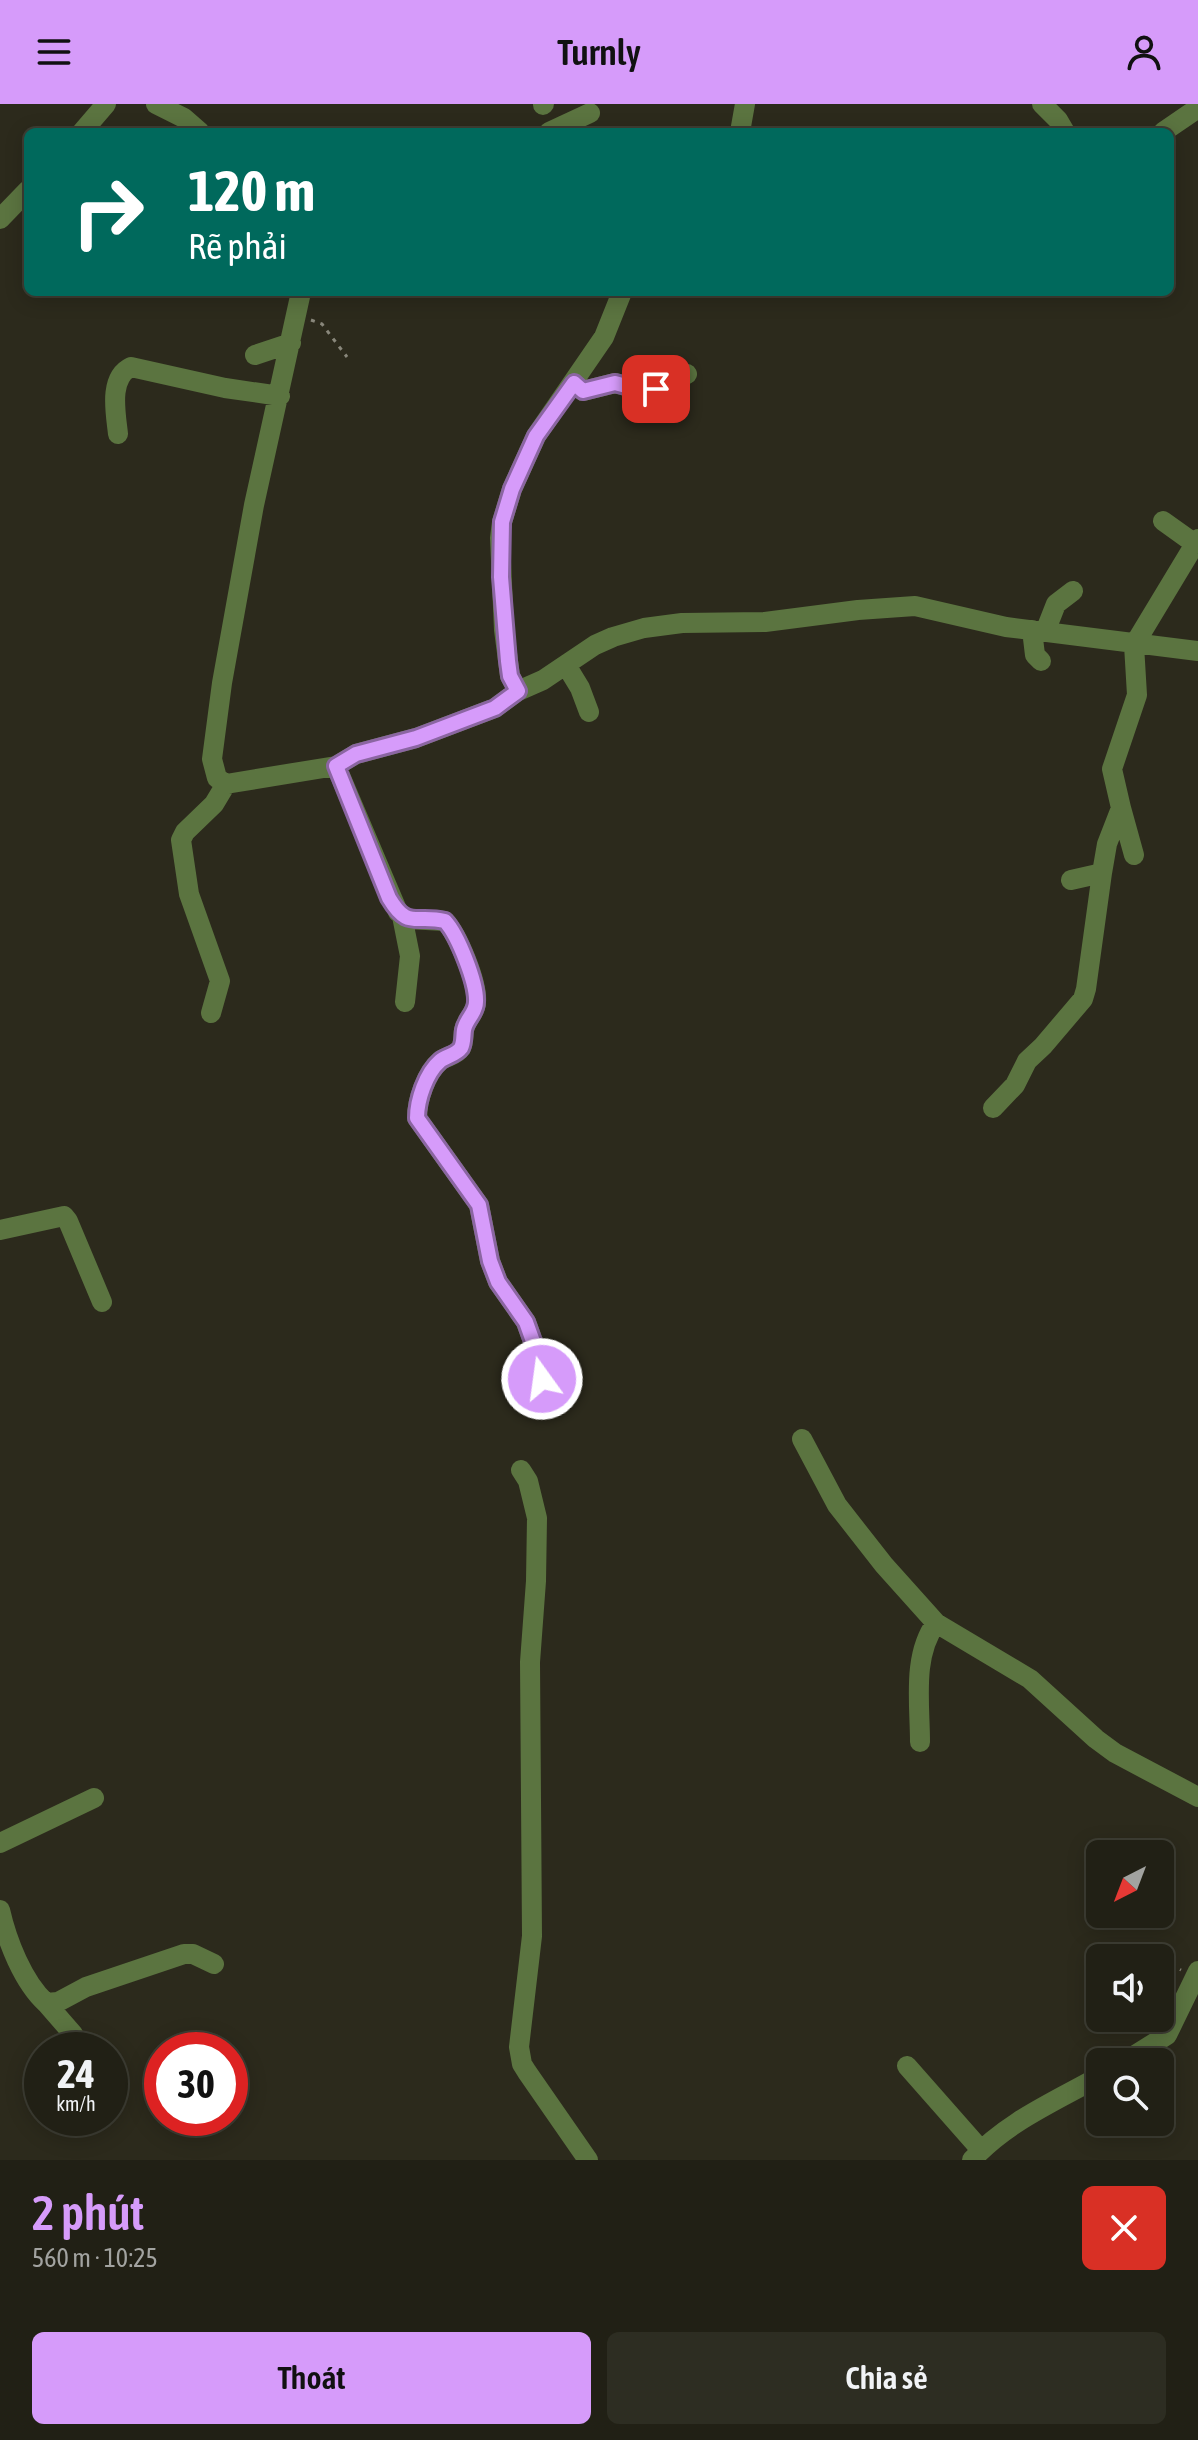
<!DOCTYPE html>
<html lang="vi">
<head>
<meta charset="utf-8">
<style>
	:root { --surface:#212015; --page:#2d2d22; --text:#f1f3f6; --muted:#a2a3a0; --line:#3e3e34; --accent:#d69bfa }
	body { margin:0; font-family:"Asap Condensed",sans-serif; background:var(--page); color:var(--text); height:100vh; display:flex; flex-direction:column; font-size:30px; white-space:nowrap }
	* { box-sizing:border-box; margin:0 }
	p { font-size:26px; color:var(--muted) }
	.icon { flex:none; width:44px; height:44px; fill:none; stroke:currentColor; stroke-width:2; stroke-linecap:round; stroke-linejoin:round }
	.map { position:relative; height:2056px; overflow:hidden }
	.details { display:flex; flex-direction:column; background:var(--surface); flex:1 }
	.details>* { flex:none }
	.top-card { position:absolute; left:24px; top:24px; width:1150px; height:168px; border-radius:12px; box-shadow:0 4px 20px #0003,0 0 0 2px var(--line); background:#00695c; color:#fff; overflow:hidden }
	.needle { width:52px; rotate:222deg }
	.tools { position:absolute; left:1086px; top:1736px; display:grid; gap:16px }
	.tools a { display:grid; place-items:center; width:88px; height:88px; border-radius:12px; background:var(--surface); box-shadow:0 4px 20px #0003,0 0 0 2px var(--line); font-size:40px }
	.speed { position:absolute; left:24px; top:1928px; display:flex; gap:16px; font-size:40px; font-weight:700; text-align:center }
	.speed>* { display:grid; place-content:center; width:104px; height:104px; border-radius:50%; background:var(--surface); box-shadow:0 4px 20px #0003,0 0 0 2px var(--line); line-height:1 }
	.speed small { font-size:20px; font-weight:400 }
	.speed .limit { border:12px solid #d22; background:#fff; color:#111 }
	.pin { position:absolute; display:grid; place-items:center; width:68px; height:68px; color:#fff; margin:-34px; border-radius:16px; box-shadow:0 4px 12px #0006 }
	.me { position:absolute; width:88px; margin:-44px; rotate:346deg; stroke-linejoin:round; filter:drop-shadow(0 0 6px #0008) }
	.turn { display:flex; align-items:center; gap:28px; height:168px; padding:0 32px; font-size:36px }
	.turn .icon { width:104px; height:104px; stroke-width:2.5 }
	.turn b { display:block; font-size:56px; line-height:68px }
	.round { display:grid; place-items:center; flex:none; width:84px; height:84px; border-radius:12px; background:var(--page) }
	.head { display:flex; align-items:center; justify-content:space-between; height:136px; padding:0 32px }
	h1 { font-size:48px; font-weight:600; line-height:60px; color:var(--accent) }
	.button { display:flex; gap:16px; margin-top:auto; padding:16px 32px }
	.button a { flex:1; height:92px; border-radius:12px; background:var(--accent); color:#111; font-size:32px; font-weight:600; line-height:92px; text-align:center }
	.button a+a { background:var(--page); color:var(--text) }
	header { display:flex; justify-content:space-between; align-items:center; height:104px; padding:0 32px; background:var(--accent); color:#111; font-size:36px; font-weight:600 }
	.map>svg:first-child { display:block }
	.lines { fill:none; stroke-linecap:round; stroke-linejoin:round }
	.path { stroke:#89877b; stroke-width:3; stroke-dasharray:4 6; stroke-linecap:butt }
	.minor { stroke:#5b7440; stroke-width:20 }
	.route-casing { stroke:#8b65a2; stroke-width:20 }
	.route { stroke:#d69bfa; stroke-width:14 }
</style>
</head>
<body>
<header><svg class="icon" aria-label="menu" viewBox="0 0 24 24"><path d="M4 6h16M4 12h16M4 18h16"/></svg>Turnly<svg class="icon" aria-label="person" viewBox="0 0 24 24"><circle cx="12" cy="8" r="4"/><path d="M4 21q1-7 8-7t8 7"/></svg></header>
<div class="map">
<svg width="1198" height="2056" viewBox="0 0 1198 2056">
	<rect width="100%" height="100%" fill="#2c2a1c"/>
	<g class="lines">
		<path class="path" d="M311 216 322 220 347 253
			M1171 1861 1181 1866"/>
		<path class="minor" d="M156 0 184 14 200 28
			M1042 0 1058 16 1065 28
			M543 1 544 0
			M82 28 106 0
			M549 28 590 9
			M740 28 745 0
			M1163 28 1198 4
			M0 115 28 86
			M301 188 254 401 222 579 212 655 217 674 226 680 336 662 356 650 416 634 495 604 518 587 543 576 595 541 613 533 644 524 682 519 765 518 858 506 915 502 1006 523 1198 547
			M255 251 291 239
			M574 279 583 287 615 279 641 286 656 285 687 270
			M118 330C116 310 108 274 131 263L225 284 280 292
			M1163 417 1195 440
			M1032 526 1035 551 1041 557
			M1045 528 1056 500 1073 487
			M566 561 580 584 589 608
			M518 587 510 572 504 526 500 434 502 418 512 385 536 332 604 233 622 188
			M336 662 398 808 407 815 445 817C458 831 478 879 476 898 476 909 466 915 464 926 463 933 464 938 461 944 456 952 446 952 440 957 426 969 417 996 417 1014L479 1101 490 1157 498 1178 526 1218 540 1257 542 1275
			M1121 704 1134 751
			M1071 776 1102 769
			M402 812 410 852 405 898
			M211 909 220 877 189 790 181 736 185 728 214 700 226 680
			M993 1004 1015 981 1027 957 1043 942 1083 895 1086 885 1102 769 1107 740 1121 704 1112 665 1137 591 1134 541 1198 435
			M0 1126 64 1112 68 1117 102 1198
			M802 1335 837 1401 884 1461 936 1519 1030 1575 1096 1635 1115 1649 1198 1693
			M521 1366 528 1377 537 1414 536 1477 530 1558 532 1832 519 1943 522 1960 527 1968 588 2056
			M920 1638C920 1599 912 1552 936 1519
			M0 1739 94 1694
			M0 1806C7 1837 23 1878 46 1899L58 1898 86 1883 184 1850H193L214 1860
			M46 1899 73 1930 80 1946
			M1124 1958 1167 1931 1198 1867
			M907 1962 981 2046
			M972 2056C1006 2018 1056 1997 1100 1972"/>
	</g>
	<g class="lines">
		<g class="route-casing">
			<path id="route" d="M542 1275 540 1257 526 1218 498 1178 490 1157 479 1101 417 1014C417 996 426 969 440 957 446 952 456 951 461 944 464 938 463 932 464 926 466 915 476 909 476 898 477 879 458 831 445 817 415 810 408 826 389 794L336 662 356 650 416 634 495 604 518 587 510 572 508 557 501 473 502 418 512 385 536 332 574 279 583 287 615 279 641 286 656 285"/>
		</g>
		<use href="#route" class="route"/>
	</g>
</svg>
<div class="tools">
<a><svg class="needle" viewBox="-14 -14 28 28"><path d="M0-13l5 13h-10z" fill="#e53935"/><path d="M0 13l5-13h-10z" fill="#a2a3a0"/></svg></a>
<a><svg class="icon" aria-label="sound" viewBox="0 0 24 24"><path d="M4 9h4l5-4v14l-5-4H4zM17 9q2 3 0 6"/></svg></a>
<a><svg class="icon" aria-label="search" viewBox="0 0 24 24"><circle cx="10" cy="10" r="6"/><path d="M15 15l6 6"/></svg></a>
</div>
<div class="speed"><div>24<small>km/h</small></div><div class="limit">30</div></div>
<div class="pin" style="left:656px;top:285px;background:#d93025"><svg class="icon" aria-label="arrive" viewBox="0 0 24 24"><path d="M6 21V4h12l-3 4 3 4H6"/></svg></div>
<svg class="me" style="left:542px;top:1275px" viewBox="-20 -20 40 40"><circle r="17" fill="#d69bfa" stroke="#fff" stroke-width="3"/><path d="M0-11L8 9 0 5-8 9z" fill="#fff"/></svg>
<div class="top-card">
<div class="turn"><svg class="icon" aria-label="right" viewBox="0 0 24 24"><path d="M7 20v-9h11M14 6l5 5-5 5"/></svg><div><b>120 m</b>Rẽ phải</div></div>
</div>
</div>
<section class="details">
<div class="head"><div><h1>2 phút</h1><p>560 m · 10:25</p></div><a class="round" style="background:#d93025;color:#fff"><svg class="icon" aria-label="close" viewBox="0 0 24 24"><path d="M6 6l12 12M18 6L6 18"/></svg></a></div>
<div class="button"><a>Thoát</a><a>Chia sẻ</a></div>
</section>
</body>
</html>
